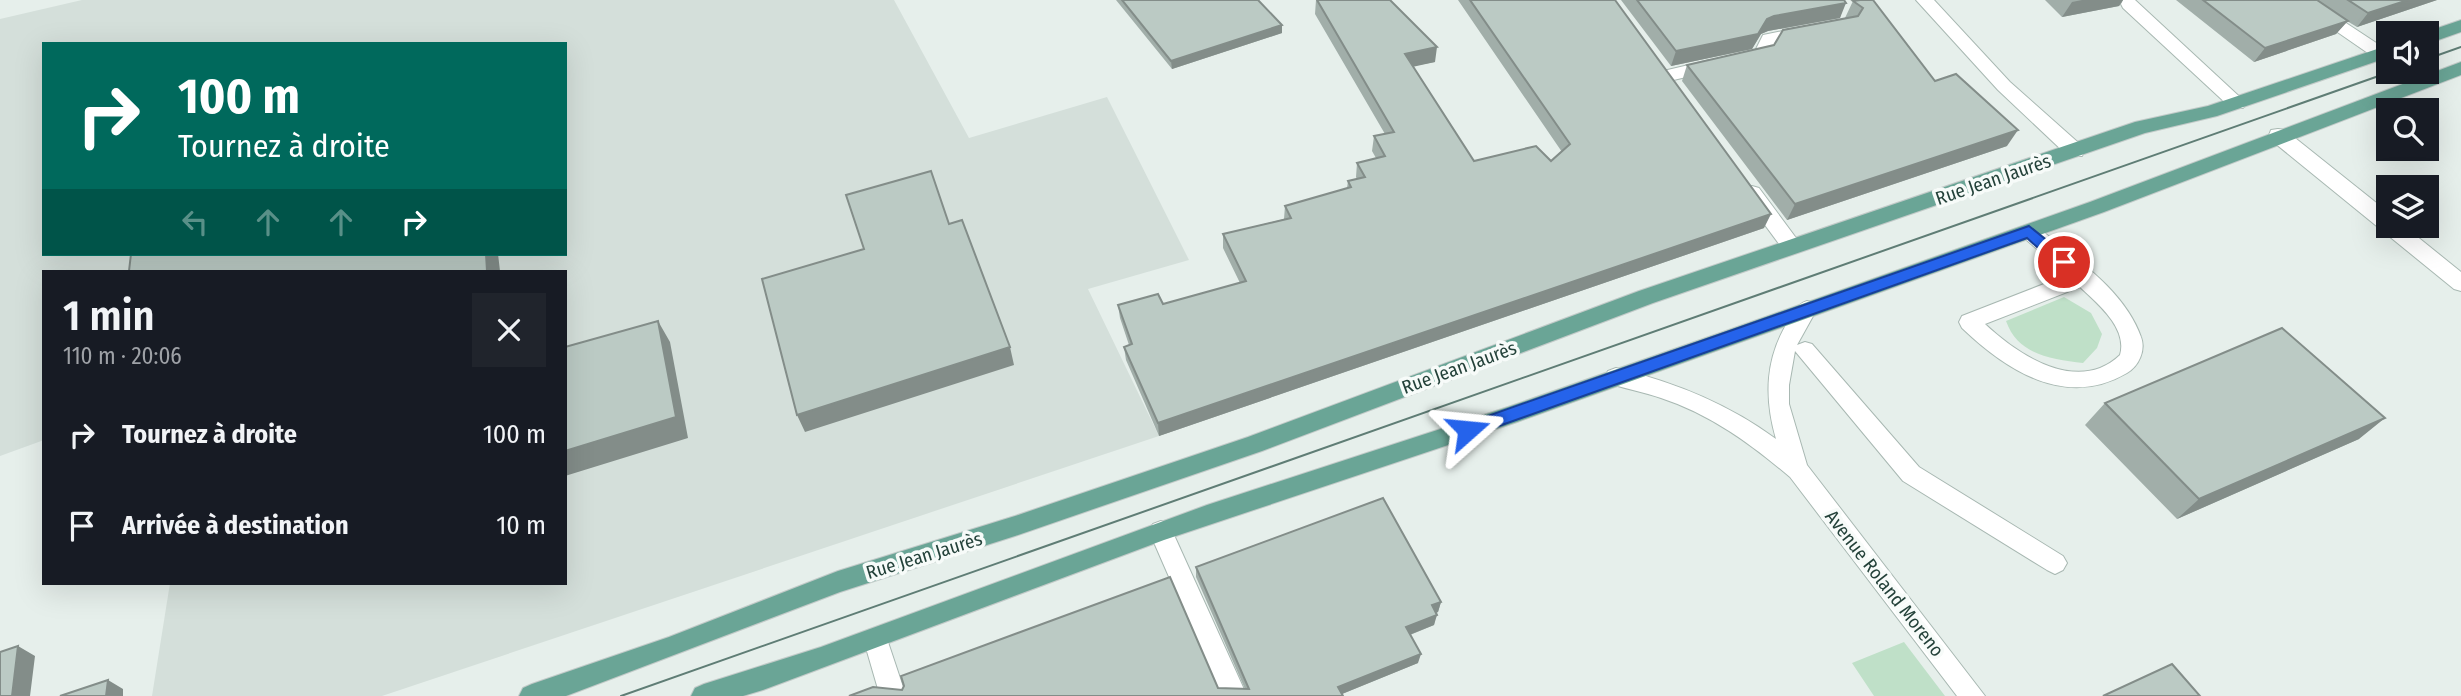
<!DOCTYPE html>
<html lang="fr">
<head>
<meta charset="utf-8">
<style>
	:root { --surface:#171b24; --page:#20242c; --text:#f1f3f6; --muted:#9ea1a6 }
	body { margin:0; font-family:"Fira Sans Condensed",sans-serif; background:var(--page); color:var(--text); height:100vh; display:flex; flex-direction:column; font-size:26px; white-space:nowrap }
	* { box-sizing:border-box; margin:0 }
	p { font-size:23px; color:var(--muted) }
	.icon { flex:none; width:38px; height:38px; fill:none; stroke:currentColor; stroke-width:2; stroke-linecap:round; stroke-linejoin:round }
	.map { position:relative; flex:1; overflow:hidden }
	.details { position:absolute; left:42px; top:270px; width:525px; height:315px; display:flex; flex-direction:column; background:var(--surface); border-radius:0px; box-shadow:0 7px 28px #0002 }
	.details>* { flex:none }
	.top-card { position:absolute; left:42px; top:42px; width:525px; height:214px; border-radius:0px; box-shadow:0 7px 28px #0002; background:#00695c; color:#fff; overflow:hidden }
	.controls { position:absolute; left:2376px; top:21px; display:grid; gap:14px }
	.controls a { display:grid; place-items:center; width:63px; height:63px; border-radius:0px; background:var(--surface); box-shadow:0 7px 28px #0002; font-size:35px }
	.pin { position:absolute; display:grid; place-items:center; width:60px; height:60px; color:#fff; margin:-30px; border:4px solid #fff; border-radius:50%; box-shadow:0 2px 7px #0007 }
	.me { position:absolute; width:77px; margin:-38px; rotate:72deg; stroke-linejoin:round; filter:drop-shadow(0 0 5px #0008) }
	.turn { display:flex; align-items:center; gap:24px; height:147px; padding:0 21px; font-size:32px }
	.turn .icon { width:91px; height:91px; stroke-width:2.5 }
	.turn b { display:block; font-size:49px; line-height:60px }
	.lanes { display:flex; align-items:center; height:66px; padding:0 21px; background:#0003; justify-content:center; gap:35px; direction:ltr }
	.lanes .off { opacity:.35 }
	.round { display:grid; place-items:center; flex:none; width:74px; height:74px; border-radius:0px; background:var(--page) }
	.headline { display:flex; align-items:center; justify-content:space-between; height:119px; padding:0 21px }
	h1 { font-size:42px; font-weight:600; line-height:52px }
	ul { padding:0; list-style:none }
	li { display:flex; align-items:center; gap:21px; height:91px; padding:0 21px }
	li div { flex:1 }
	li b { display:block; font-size:26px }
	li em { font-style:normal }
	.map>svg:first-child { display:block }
	.built { fill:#d4dfda; fill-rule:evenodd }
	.green { fill:#bfe0c8 }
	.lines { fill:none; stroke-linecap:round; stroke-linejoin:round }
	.minor-casing { stroke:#a8b8b2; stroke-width:2 }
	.major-casing { stroke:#c2cac8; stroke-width:2 }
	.minor { fill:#fff; fill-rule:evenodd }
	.major { fill:#6aa596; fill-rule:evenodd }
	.tram { stroke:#5f7d75; stroke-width:2 }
	.wall { fill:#a1aea9 }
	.shaded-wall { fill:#838d89 }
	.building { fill:#bbcac4; stroke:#838d89; stroke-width:2 }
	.route { fill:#2563eb; stroke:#184099; stroke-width:2 }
	.labels { text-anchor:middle; stroke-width:7; stroke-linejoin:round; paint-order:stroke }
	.street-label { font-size:19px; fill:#24423a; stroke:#f7fbf9 }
</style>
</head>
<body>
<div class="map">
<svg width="2461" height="696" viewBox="0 0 2461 696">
	<rect width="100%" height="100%" fill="#e6efeb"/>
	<path class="built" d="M82 0H894L969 138 1107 97 1189 260 1088 289 1159 436 382 696H152L170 583H565V271H44V440L0 456V19ZM44 44H565V254H44Z"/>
	<path class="green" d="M2064 297 2091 313 2102 334 2097 348 2083 363C2051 359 2018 355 2006 321Z
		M1904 642 1945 696H1874L1852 663Z"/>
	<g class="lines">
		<g class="minor-casing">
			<path id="minor" d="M1916 0H1934L2010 82 2082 146 2084 151 2082 156H2068L1998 90Z
				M2123 0H2135L2243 100 2246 104 2243 108H2231L2123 8 2121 4Z
				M2291 0H2311L2387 50 2389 56 2381 60 2375 58Z
				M1808 26 1814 28 1817 32 1814 36 1775 44 1767 59 1742 65 1733 59 1736 55 1755 51 1763 35Z
				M1710 60 1716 62 1719 66 1716 70 1665 82 1656 76 1659 72Z
				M2278 129 2285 130 2389 213V226H2404L2461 272V291L2454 289 2271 140 2269 135 2271 130Z
				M1752 186 1759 188 1799 242 1802 247 1799 252H1785L1745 198 1742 193 1745 188Z
				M2029 224 2036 226C2073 257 2124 289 2141 337 2146 350 2139 366 2127 373 2066 409 2007 371 1962 328L1959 322 1962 316 2067 275 2022 236 2019 231ZM2080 287C2097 303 2128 328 2120 355 2078 395 2018 355 1985 324Z
				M1807 301 1814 303 1817 309 1797 345 1805 342 1812 344 1919 467 2063 556 2067 563 2063 570 2055 574 2047 570 1903 481 1795 351 1789 385V404L1807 465 1985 696H1957L1790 477C1751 444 1710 414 1661 398 1644 392 1626 389 1608 383L1605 377 1608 371 1616 368C1674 382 1727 403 1776 439 1764 397 1765 358 1789 320 1794 312 1797 304 1807 301Z
				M1161 521 1169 524 1247 696H1221L1149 531 1153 524Z
				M876 630 885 633 906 696H880L864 641 867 633Z"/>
		</g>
		<g class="major-casing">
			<path id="major" d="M2461 20V32L2427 44V33H2423Z
				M2389 45V57L2217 116 2145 133 1653 303 1262 451 1015 536 840 592 566 696H519L523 688 532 684 669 637 838 571 1015 516 1248 437 1639 291 2135 122 2208 106Z
				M2461 62V75L2104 212 1517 422 1164 540 763 690 743 696H691L695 688 704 684 821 647 1207 505 1508 407 1723 332 2090 202Z"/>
		</g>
		<use href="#minor" class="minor"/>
		<use href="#major" class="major"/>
		<path class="tram" d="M2427 59 2461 47
			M621 696 2390 72"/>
	</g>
	<path class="wall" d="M1116 0H1258L1282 33 1172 69Z
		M1316 0 1435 62 1413 66 1474 161H1551L1562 152 1458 0H1615L1764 228 1159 436 1126 360 1124 347 1129 345 1120 318 1118 305 1163 304 1240 283 1223 248V234L1284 219 1285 206 1347 188 1348 181 1357 179 1356 177 1357 163 1376 158 1372 151 1374 136 1385 134 1315 14Z
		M1621 0H1844L1840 18 1768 31 1761 34 1752 49 1671 66Z
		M1860 0 1935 81 2007 146 1787 220 1682 81 1687 65 1774 45 1846 18H1845L1853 1Z
		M2045 0H2123L2119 6 2062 17Z
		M2176 0H2437L2357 27 2347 21 2336 34 2254 62Z
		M2105 403 2359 439 2177 519 2085 425Z
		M1196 567 1441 602 1438 612 1436 613 1434 625 1410 635 1418 663 1342 694 902 690 1218 688 1245 689 1196 577Z"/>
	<path class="shaded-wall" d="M2082 0H2123L2119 6 2062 17 2072 2Z
		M2408 0H2437L2357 27 2368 13Z
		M1846 3 1840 18 1768 31 1761 34 1752 49 1671 66 1676 51 1774 16Z
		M2348 21 2336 34 2254 62 2265 48Z
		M1282 25V33L1172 69 1171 61Z
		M1437 47 1435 62 1403 69 1405 54Z
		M2018 130 2007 146 1787 220 1795 204Z
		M1771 214 1764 228 1159 436 1158 423Z
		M486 254H498L500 271H487Z
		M658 321 670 342 688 438 565 476V451Z
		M1010 347 1014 365 805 432 797 415Z
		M2385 418 2359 439 2177 519 2199 499Z
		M1441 602 1438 612 1429 615 1432 605Z
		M1437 615 1434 625 1404 637 1406 627Z
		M18 646 35 656 30 696H12Z
		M1421 654 1418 663 1337 696 1338 687Z
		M108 680 123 689V696H106Z"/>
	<path class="building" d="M1122 0H1258L1282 25 1171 61Z
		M1317 0H1390L1437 47 1405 54 1474 161 1536 146 1551 161 1570 144 1470 0H1615L1771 214 1158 423 1124 347 1132 344 1118 305 1158 294 1163 304 1246 281 1223 234 1291 218 1285 206 1351 187 1348 181 1365 177 1357 163 1385 156 1374 136 1394 132Z
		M1637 0H1844L1846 3 1774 16 1767 19 1758 34 1676 51Z
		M1860 0H1873L1935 81 1956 74 2018 130 1795 204 1687 65 1774 45 1783 30 1858 16 1863 8 1853 1Z
		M2203 0H2317L2348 21 2265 48Z
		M2348 0H2408L2368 13Z
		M931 171 949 224 962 220 1010 347 797 415 762 279 864 249 846 195Z
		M131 254H486L487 271H129Z
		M658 321 676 417 565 451V347Z
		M2282 328 2385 418 2199 499 2105 403Z
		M1383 498 1441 602 1432 605 1437 615 1406 627 1421 654 1338 687 1343 696H849L873 687 902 690 904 686 901 676 1170 577 1218 688 1249 689 1196 567Z
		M18 646 12 696H0V652Z
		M2172 664 2200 696H2103Z
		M108 680 106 696H60Z"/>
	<path class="route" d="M2029 226 2069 258V266H2058L2027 238 1468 437 1459 430 1462 425Z"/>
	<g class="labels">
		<g class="street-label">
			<text transform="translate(1993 179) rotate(-19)" y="7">Rue Jean Jaurès</text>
			<text transform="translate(1459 367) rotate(-20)" y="7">Rue Jean Jaurès</text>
			<text transform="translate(924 555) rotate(-17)" y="7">Rue Jean Jaurès</text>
			<text transform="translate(1885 583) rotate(52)" y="7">Avenue Roland Moreno</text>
		</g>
	</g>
</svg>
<div class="controls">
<a><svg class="icon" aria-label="sound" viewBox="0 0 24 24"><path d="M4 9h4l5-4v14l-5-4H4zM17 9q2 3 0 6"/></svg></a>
<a><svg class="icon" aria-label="search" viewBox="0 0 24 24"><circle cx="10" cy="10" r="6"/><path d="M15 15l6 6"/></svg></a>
<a><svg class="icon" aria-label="layers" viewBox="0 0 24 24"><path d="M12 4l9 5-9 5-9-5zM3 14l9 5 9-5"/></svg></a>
</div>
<div class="pin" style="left:2064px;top:262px;background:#d93025"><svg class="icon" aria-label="arrive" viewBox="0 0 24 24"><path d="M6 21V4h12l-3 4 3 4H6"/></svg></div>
<svg class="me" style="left:1468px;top:430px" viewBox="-20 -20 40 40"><path d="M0-17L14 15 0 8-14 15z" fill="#2563eb" stroke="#fff" stroke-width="4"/></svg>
<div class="top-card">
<div class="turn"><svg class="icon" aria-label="right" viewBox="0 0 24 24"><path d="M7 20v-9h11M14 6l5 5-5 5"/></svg><div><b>100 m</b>Tournez à droite</div></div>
<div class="lanes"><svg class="icon off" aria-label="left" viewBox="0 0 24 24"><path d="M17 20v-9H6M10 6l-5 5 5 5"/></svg><svg class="icon off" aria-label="ahead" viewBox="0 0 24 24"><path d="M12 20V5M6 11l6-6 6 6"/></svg><svg class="icon off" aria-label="ahead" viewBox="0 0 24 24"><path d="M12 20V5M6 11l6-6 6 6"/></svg><svg class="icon" aria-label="right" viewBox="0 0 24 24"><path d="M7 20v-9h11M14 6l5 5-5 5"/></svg></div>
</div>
<section class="details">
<div class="headline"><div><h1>1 min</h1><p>110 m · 20:06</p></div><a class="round"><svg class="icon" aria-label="close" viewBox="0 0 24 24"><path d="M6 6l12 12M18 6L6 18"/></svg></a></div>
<ul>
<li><svg class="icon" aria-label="right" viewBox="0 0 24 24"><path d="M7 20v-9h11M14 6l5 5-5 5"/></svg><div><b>Tournez à droite</b></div><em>100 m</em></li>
<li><svg class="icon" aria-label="arrive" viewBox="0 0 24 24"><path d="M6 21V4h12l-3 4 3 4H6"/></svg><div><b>Arrivée à destination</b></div><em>10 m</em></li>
</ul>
</section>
</div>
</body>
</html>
